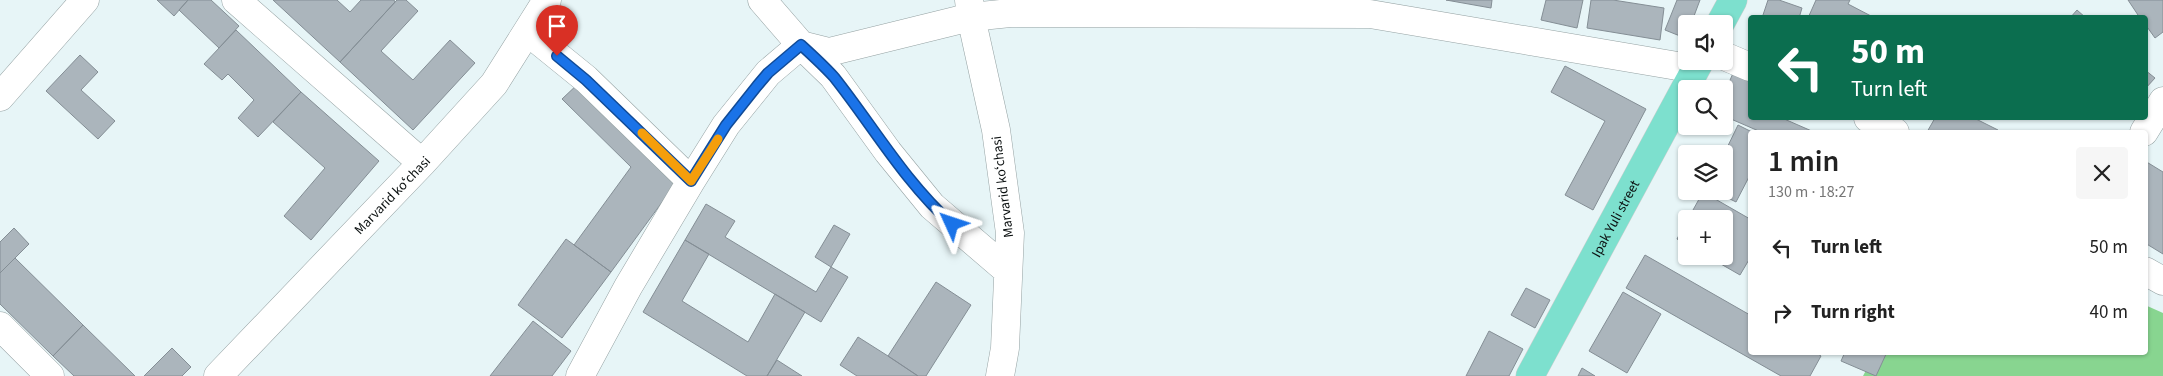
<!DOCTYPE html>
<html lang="en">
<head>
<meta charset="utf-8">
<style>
	:root { --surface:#fff; --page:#f6f6f6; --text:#222; --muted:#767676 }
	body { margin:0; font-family:"Source Sans 3",sans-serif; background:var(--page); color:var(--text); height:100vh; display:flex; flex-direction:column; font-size:19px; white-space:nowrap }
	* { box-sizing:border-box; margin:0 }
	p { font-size:16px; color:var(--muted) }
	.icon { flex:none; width:28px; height:28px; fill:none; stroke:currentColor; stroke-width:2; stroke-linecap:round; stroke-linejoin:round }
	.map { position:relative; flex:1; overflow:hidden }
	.sheet { position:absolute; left:1748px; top:130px; width:400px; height:225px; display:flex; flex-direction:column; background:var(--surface); border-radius:5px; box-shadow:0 1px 4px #0004 }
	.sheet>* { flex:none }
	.guide { position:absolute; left:1748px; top:15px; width:400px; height:105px; border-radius:5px; box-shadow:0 1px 4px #0004; background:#0b6e4f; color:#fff; overflow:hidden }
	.controls { position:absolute; left:1678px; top:15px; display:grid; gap:10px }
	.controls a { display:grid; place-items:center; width:55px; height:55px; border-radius:5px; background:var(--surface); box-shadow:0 1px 4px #0004; font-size:25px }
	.pin { position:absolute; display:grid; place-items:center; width:42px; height:42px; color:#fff; margin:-51px -21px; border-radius:50% 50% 50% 0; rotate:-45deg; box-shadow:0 0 5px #0007 }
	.pin .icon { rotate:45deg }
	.me { position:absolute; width:55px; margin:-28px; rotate:312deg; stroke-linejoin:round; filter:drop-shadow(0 0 4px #0008) }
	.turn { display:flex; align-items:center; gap:18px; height:105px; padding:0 20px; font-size:22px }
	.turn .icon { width:65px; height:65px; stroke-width:2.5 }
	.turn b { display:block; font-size:35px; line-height:42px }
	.round { display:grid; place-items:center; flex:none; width:52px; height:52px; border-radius:5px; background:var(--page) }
	.headline { display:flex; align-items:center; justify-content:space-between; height:85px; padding:0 20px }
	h1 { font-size:30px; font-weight:600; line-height:38px }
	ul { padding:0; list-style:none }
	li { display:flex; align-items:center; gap:15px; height:65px; padding:0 20px }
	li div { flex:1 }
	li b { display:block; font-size:19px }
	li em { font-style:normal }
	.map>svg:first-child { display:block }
	.green { fill:#88d590 }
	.building { fill:#abb5bc; stroke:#848e95 }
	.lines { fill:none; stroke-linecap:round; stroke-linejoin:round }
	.minor-casing { stroke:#95a2a3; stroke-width:29 }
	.major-casing { stroke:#cecfcf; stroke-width:29 }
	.minor { stroke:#fff; stroke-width:28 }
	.major { stroke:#7de0ce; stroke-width:28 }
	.route-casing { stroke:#114b97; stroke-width:12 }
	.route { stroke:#1a73e8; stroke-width:9 }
	.slow { stroke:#f59e0b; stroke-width:9 }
	.labels { text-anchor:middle; stroke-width:4; stroke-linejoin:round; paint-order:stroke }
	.street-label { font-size:14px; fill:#0b1010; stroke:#fff }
</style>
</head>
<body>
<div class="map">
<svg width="2163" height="376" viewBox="0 0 2163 376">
	<rect width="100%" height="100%" fill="#e7f5f7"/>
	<path class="green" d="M2145 305 2163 313V376H1863L1875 353 2145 352Z"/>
	<path class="building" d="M157 0H188L174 16Z
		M188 0H211L239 26 219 48 179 10Z
		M273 0H337L350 12 361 0H394L395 2 340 62Z
		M397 0H406L418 11 381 51 413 80 450 40 475 63 413 130 340 62Z
		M1446 0H1492L1491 8Z
		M1546 0H1583L1577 28 1541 20Z
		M1591 0H1613L1664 8 1660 40 1587 28Z
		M1677 0H1700L1691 24H1686L1685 38 1665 30Z
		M1768 0H1779L1802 8 1799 18H1762Z
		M1816 0H1850L1848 4 1871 16 1870 18H1808Z
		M2128 0H2163V32L2155 38 2145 24V18H2140Z
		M2077 10 2086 18H2070Z
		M236 30 301 92 258 137 238 118 254 100 228 74 222 80 204 64Z
		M80 55 98 72 81 90 115 121 98 139 46 91Z
		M1737 64 1750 70V118H1782L1814 132H1761L1724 116V94Z
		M1565 66 1646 109 1593 210 1565 195 1605 121 1551 92Z
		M2145 70 2155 78 2145 89Z
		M580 82 679 179 611 272 574 245 631 167 562 99Z
		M301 92 379 161 311 240 284 216 325 168 273 122Z
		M1935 118H1974L1998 130 1996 132H1927Z
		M1738 125 1752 132H1750V175L1736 202 1714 191H1724V154Z
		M2145 161 2163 172V254L2145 243Z
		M1703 192 1750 219V258L1740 275 1707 256H1724V219H1688Z
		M706 204 735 221 725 237 816 292 831 267 848 277 821 322 685 240Z
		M1686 222V244L1677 239Z
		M834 225 850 234 831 267 815 257Z
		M14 228 29 244 0 273V242Z
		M566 239 611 272 562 338 518 305Z
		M685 240 709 254 682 301 748 342 775 294 805 312 767 376H747L643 312Z
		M1645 255 1750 315V352H1815L1821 356 1810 376H1781L1626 288Z
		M15 258 83 325 53 356 0 304V273Z
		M936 282 971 305 926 376H918L888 356Z
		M1526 288 1550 300 1535 328 1511 315Z
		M1623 292 1661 314 1627 373 1589 351Z
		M533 321 571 351 552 376H490Z
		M83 325 135 376H74L53 356Z
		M1489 331 1523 349 1509 376H1466Z
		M858 337 888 356 918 376H857L840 365Z
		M172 348 191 367 182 376H144Z
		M1845 352H1887L1876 376 1841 361Z
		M777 360 802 376H767Z
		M1582 368 1595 376H1578Z"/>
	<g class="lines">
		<g class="minor-casing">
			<path id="minor" d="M236 0 422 163
				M762 0 801 45 829 52 971 17 1010 13 1370 14 1695 69
				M969 0 971 17 996 130 1010 233 1005 348 1000 376
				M528 32 586 79 691 181 628 287 580 376
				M1724 56 1750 67
				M0 97 85 0
				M1868 118 1895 132
				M2144 132 2163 101
				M691 181 726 125 768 73 801 45 833 76 888 152 932 206 1008 271
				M2145 271 2163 281
				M0 326 50 376
				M218 376 422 163 494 84 547 0"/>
		</g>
		<g class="major-casing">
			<g id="major">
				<path d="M1720 24 1733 0"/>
				<path id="s1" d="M1530 376 1700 61"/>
			</g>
		</g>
		<use href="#minor" class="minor"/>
		<use href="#major" class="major"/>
	</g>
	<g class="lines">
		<g class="route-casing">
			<path id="route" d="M557 56 586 80 691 181 726 125 757 86 768 73 801 45C812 55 824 66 834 77 873 126 904 181 952 224"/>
		</g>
		<use href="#route" class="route"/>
		<path class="slow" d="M642 133 691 181 718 139"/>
	</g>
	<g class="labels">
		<g class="street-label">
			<text transform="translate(1002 187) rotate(-97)" y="5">Marvarid koʻchasi</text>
			<text transform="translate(392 195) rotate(-46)" y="5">Marvarid koʻchasi</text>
			<text dy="5" stroke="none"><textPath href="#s1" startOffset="179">Ipak Yuli street</textPath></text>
		</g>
	</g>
</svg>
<div class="controls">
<a><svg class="icon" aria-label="sound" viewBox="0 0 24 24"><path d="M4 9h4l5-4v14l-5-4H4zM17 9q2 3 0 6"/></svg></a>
<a><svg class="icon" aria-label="search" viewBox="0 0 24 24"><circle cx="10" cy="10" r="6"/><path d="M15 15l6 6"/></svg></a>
<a><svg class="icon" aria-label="layers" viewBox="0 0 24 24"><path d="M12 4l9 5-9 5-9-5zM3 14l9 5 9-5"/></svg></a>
<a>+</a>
</div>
<div class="pin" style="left:557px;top:56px;background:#d93025"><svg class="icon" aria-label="arrive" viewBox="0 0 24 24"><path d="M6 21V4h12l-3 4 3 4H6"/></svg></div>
<svg class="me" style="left:952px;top:224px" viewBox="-20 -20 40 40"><path d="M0-17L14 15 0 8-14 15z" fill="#1a73e8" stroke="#fff" stroke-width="4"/></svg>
<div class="guide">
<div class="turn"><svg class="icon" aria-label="left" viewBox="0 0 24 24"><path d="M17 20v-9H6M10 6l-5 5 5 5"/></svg><div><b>50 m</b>Turn left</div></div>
</div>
<section class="sheet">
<div class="headline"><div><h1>1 min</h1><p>130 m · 18:27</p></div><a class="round"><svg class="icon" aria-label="close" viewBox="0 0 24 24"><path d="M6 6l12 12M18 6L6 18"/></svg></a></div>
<ul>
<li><svg class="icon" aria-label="left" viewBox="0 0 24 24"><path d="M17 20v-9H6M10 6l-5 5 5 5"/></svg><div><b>Turn left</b></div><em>50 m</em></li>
<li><svg class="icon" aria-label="right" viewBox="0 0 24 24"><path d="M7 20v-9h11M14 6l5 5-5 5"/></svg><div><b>Turn right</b></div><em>40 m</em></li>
</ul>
</section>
</div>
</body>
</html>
